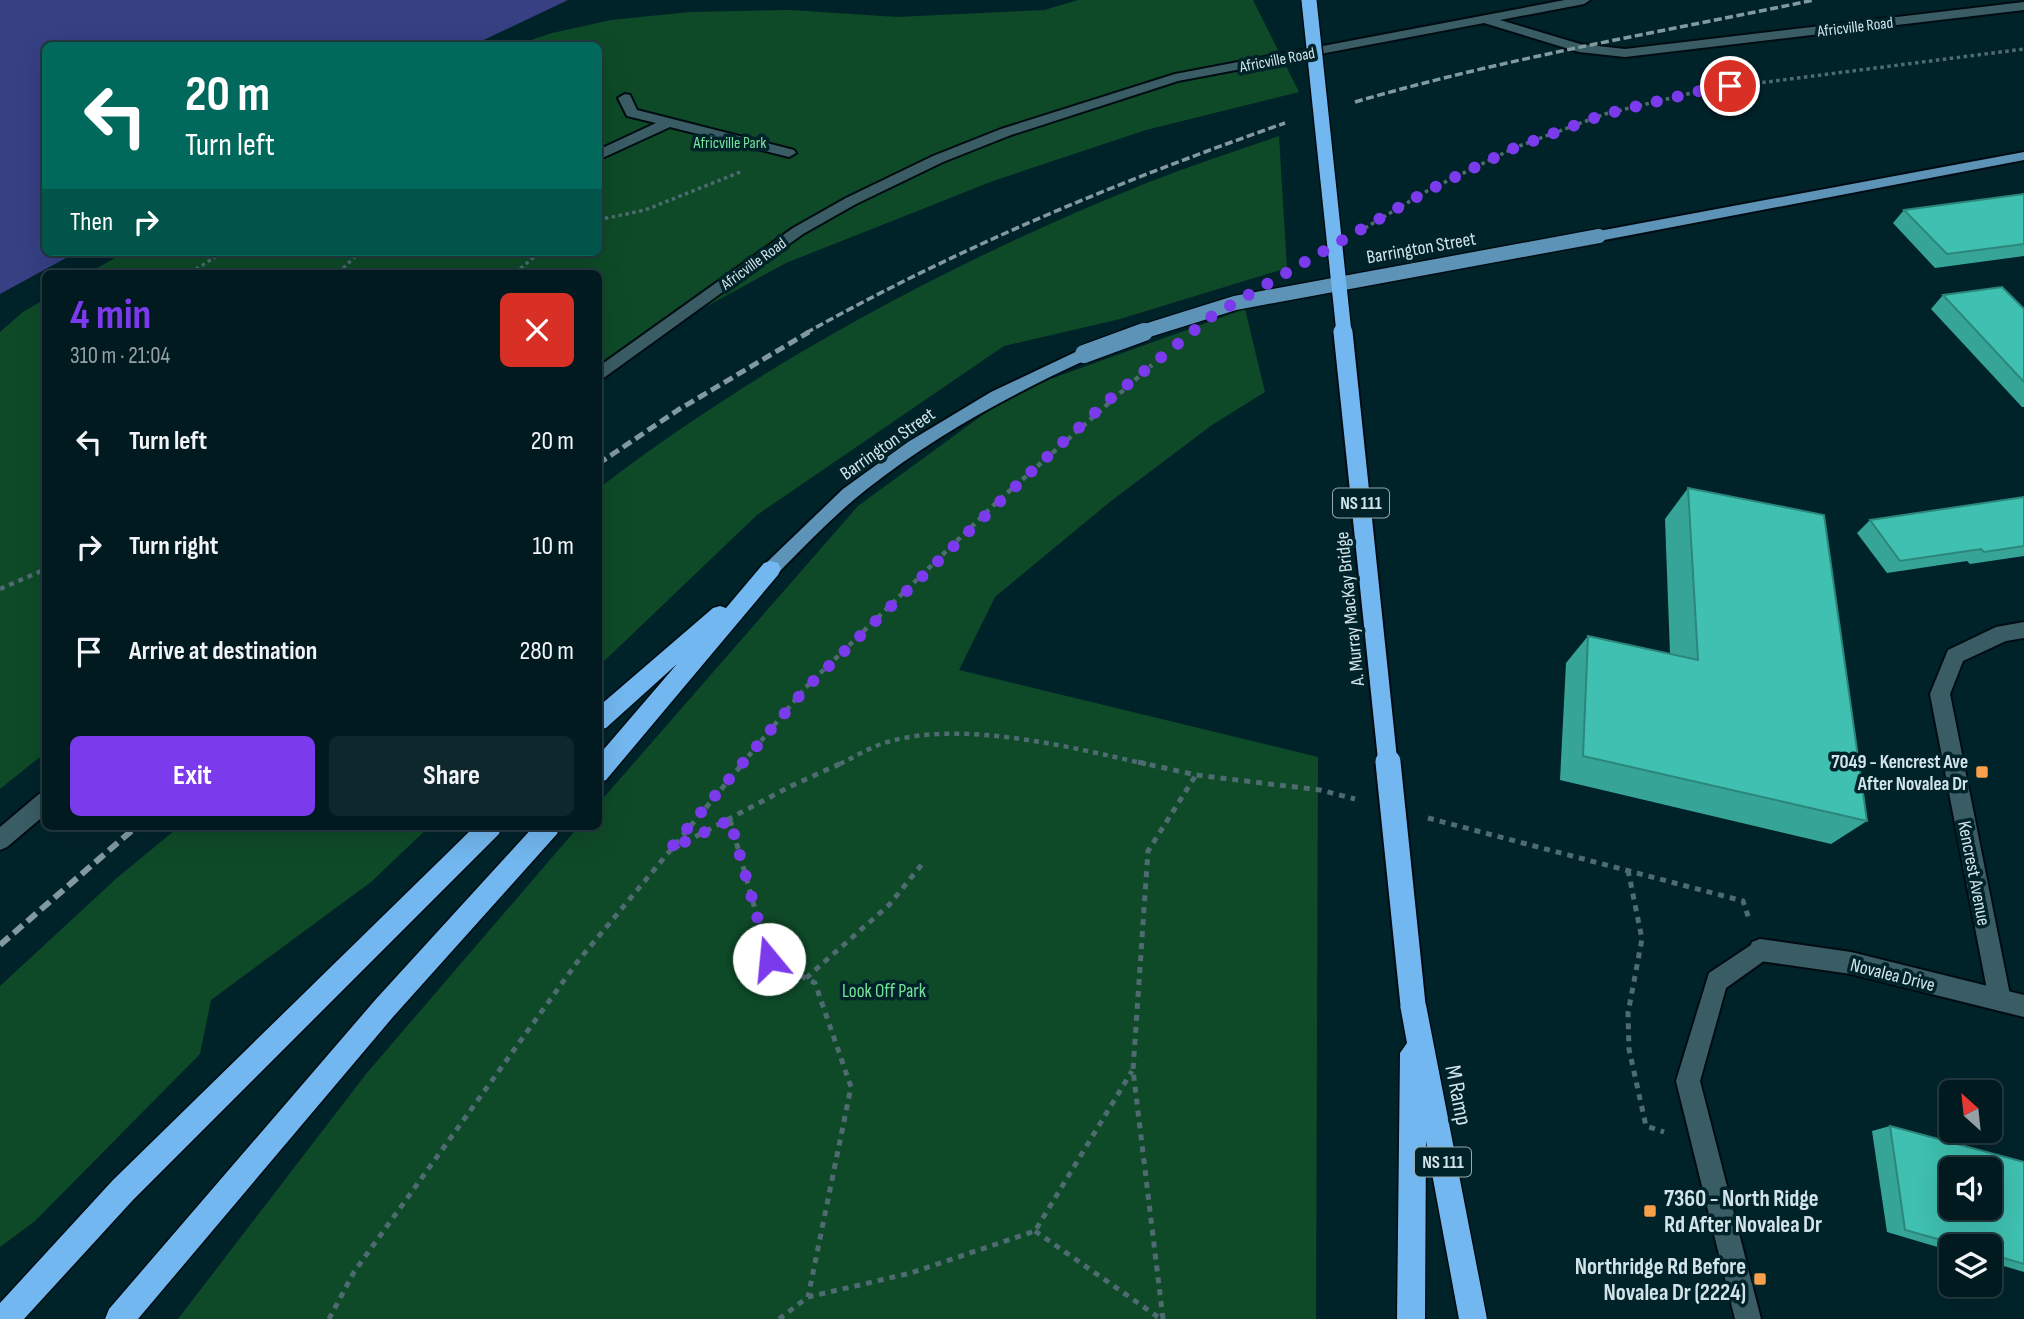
<!DOCTYPE html>
<html lang="en">
<head>
<meta charset="utf-8">
<style>
	:root { --surface:#001a20; --page:#0e272d; --text:#f1f3f6; --muted:#95a1a5; --line:#22383e; --accent:#7c3aed }
	body { margin:0; font-family:"Sofia Sans Condensed",sans-serif; background:var(--page); color:var(--text); height:100vh; display:flex; flex-direction:column; font-size:26px; white-space:nowrap }
	* { box-sizing:border-box; margin:0 }
	p { font-size:23px; color:var(--muted) }
	.icon { flex:none; width:38px; height:38px; fill:none; stroke:currentColor; stroke-width:2; stroke-linecap:round; stroke-linejoin:round }
	.map { position:relative; flex:1; overflow:hidden }
	.drawer { position:absolute; left:42px; top:270px; width:560px; height:560px; display:flex; flex-direction:column; background:var(--surface); border-radius:10px; box-shadow:0 7px 28px #0002,0 0 0 2px var(--line) }
	.drawer>* { flex:none }
	.hud { position:absolute; left:42px; top:42px; width:560px; height:214px; border-radius:10px; box-shadow:0 7px 28px #0002,0 0 0 2px var(--line); background:#00695c; color:#fff; overflow:hidden }
	.needle { width:46px; rotate:333deg }
	.tools { position:absolute; left:1939px; top:1080px; display:grid; gap:14px }
	.tools a { display:grid; place-items:center; width:63px; height:63px; border-radius:10px; background:var(--surface); box-shadow:0 7px 28px #0002,0 0 0 2px var(--line); font-size:35px }
	.pin { position:absolute; display:grid; place-items:center; width:60px; height:60px; color:#fff; margin:-30px; border:4px solid #fff; border-radius:50%; box-shadow:0 2px 7px #0007 }
	.me { position:absolute; width:77px; margin:-38px; rotate:343deg; stroke-linejoin:round; filter:drop-shadow(0 0 5px #0008) }
	.turn { display:flex; align-items:center; gap:24px; height:147px; padding:0 28px; font-size:32px }
	.turn .icon { width:91px; height:91px; stroke-width:2.5 }
	.turn b { display:block; font-size:49px; line-height:60px }
	.then { display:flex; align-items:center; height:66px; padding:0 28px; background:#0003; gap:14px; font-size:26px }
	.round { display:grid; place-items:center; flex:none; width:74px; height:74px; border-radius:10px; background:var(--page) }
	.headline { display:flex; align-items:center; justify-content:space-between; height:119px; padding:0 28px }
	h1 { font-size:42px; font-weight:700; line-height:52px; color:var(--accent) }
	.cta { display:flex; gap:14px; margin-top:auto; padding:14px 28px }
	.cta a { flex:1; height:80px; border-radius:10px; background:var(--accent); color:#fff; font-size:28px; font-weight:700; line-height:80px; text-align:center }
	.cta a+a { background:var(--page); color:var(--text) }
	ul { padding:0; list-style:none }
	li { display:flex; align-items:center; gap:21px; height:105px; padding:0 28px }
	li div { flex:1 }
	li b { display:block; font-size:26px }
	li em { font-style:normal }
	.map>svg:first-child { display:block }
	.green { fill:#0e4a28 }
	.water { fill:#364083 }
	.lines { fill:none; stroke-linecap:round; stroke-linejoin:round }
	.service-casing { stroke:#000c11; stroke-width:4 }
	.minor-casing { stroke:#000c11; stroke-width:4 }
	.tertiary-casing { stroke:#000c11; stroke-width:4 }
	.primary-casing { stroke:#000c11; stroke-width:4 }
	.motorway-casing { stroke:#000c11; stroke-width:3 }
	.path-far2 { stroke:#4e6b71; stroke-width:3.5; stroke-dasharray:3.5 3.5; stroke-linecap:butt }
	.path-far1 { stroke:#4e6b71; stroke-width:4.5; stroke-dasharray:5 5; stroke-linecap:butt }
	.path { stroke:#4e6b71; stroke-width:5; stroke-dasharray:6 6; stroke-linecap:butt }
	.service { fill:#3a5c64; fill-rule:evenodd }
	.minor { fill:#3a5c64; fill-rule:evenodd }
	.tertiary { fill:#3a5c64; fill-rule:evenodd }
	.primary { fill:#5c93b7; fill-rule:evenodd }
	.motorway { fill:#72b7ef; fill-rule:evenodd }
	.rail-far2 { stroke:#81999f; stroke-width:3.5; stroke-dasharray:8 3.5; stroke-linecap:butt }
	.rail-far1 { stroke:#81999f; stroke-width:5; stroke-dasharray:10 5; stroke-linecap:butt }
	.rail { stroke:#81999f; stroke-width:6; stroke-dasharray:12 6; stroke-linecap:butt }
	.primary-bridge-far1-casing { stroke:#000c11; stroke-width:17; stroke-linecap:butt }
	.primary-bridge-casing { stroke:#000c11; stroke-width:21; stroke-linecap:butt }
	.motorway-bridge-far2-casing { stroke:#000c11; stroke-width:18; stroke-linecap:butt }
	.motorway-bridge-far1-casing { stroke:#000c11; stroke-width:23; stroke-linecap:butt }
	.motorway-bridge-casing { stroke:#000c11; stroke-width:29; stroke-linecap:butt }
	.primary-bridge-far1 { stroke:#5c93b7; stroke-width:14 }
	.primary-bridge { stroke:#5c93b7; stroke-width:18 }
	.motorway-bridge-far2 { stroke:#72b7ef; stroke-width:15 }
	.motorway-bridge-far1 { stroke:#72b7ef; stroke-width:19 }
	.motorway-bridge { stroke:#72b7ef; stroke-width:25 }
	.wall { fill:#36a597 }
	.building { fill:#3fc0b0; stroke:#2c867b; stroke-width:2; fill-rule:evenodd }
	.route { stroke:#7c3aed; stroke-width:12; stroke-dasharray:0 21.6 }
	.poi-dot { fill:#f8a14a; stroke:#00232a; stroke-width:2.5 }
	.labels { text-anchor:middle; stroke-width:7; stroke-linejoin:round; paint-order:stroke }
	.far-street-label { font-size:16px; fill:#d2e4e9; stroke:#00232a }
	.far-park-label { font-size:16px; fill:#76e39b; stroke:#00232a }
	.shield { fill:#00232a; stroke:#93aab0; stroke-width:2 }
	.shield-label { font-size:18px; font-weight:bold; fill:#d2e4e9 }
	.street-label { font-size:19px; fill:#d2e4e9; stroke:#00232a }
	.poi-label { font-size:19px; font-weight:bold; fill:#d2e4e9; stroke:#00232a; text-anchor:end }
	.park-label { font-size:19px; fill:#76e39b; stroke:#00232a }
	.near-street-label { font-size:23px; fill:#d2e4e9; stroke:#00232a }
	.near-poi-label { font-size:23px; font-weight:bold; fill:#d2e4e9; stroke:#00232a; text-anchor:start }
</style>
</head>
<body>
<div class="map">
<svg width="2024" height="1319" viewBox="0 0 2024 1319">
	<rect width="100%" height="100%" fill="#00232a"/>
	<path class="green" d="M1078 0H1253L1299 92 1146 130 993 181 786 263 599 365 598 273H89L125 252H598V46L516 45 552 33 611 20 690 12 790 10 897 17 1044 10Z
		M1279 136 1287 268 1120 319 1004 346 757 515 599 666V488C765 361 955 260 1149 182 1192 165 1236 151 1279 136Z
		M45 299V753L0 789V332L23 312Z
		M1245 309 1265 392 1212 425 1111 501 995 597 959 670 1318 757 1316 1319H178L366 1074 579 826H598L599 803 858 506 1014 392Z
		M180 826H430L371 882 211 1000 200 1054 35 1221 0 1247V986L118 877Z"/>
	<path class="water" d="M0 0H568L473 45 46 46V252H77L0 294Z"/>
	<g class="lines">
		<g class="service-casing">
			<path id="service" d="M625 94 630 95 637 110 794 150 796 153 789 157 670 127 598 160V150L656 123 627 116 618 98Z"/>
		</g>
		<g class="minor-casing">
			<path id="minor" d="M1565 0H1590L1584 4 1500 20 1580 44 1625 49 2024 2V10L1625 57 1579 52 1484 23 1178 81 1011 135 943 162 856 204 803 234 598 382V367L793 228 846 198 933 156 1001 129 1175 74Z
				M2024 622V638L2006 641 1963 661 1950 694 2011 1000 2008 1008 2000 1011 1992 1008 1989 1000 1930 694 1948 650 1996 627Z
				M46 792V814L7 847 0 850V827L39 794Z
				M1760 939 1768 942 1771 950 1768 958 1726 988 1700 1081 1761 1319H1735L1676 1081 1709 973Z"/>
		</g>
		<g class="tertiary-casing">
			<path id="tertiary" d="M1760 939 1851 952 2024 995V1017L1851 974 1760 961 1752 958 1749 950 1752 942Z"/>
		</g>
		<g class="primary-casing">
			<path id="primary" d="M2024 152V160L1599 241 1592 236 1599 231Z
				M1084 348 1090 350 1092 354 1090 358C1012 394 935 435 867 489 835 514 806 545 777 574L771 576 765 574 762 569 765 564 843 489 908 442 991 392Z"/>
		</g>
		<g class="motorway-casing">
			<path id="motorway" d="M771 561 778 563 781 569 778 575 606 780 598 783V756L677 664 606 728 598 730V707L713 608 720 606 726 608 764 563Z
				M475 826H502L499 834 133 1200 24 1319H0V1303L113 1180Z
				M534 826H560L557 834 393 1017 138 1319H105L109 1309 376 999Z
				M1413 992 1422 996 1426 1005 1487 1319H1459L1426 1141 1425 1319H1397L1400 1053 1407 1043 1400 1005 1404 996Z"/>
		</g>
		<path class="path-far2" d="M598 220 645 210 743 171
			M1365 228 1427 191 1514 148 1605 114 1704 90 2024 49
			M190 273 223 252
			M338 273 360 252
			M515 273 540 252"/>
		<path class="path-far1" d="M0 589 46 569
			M742 764 805 688 998 501 1152 365
			M840 764C854 757 869 748 884 743 959 719 1070 747 1146 764"/>
		<path class="path" d="M1138 762 1196 775 1320 790 1355 799
			M1428 818 1743 901 1749 919
			M730 820 769 959 815 983 851 1087 808 1297
			M674 848 791 786 844 762
			M1628 870 1642 939 1628 1013 1629 1049 1646 1126 1664 1132
			M806 978 889 905 923 863
			M1035 1231 1161 1319
			M329 1319 354 1272 578 961 744 762
			M779 1319 808 1297 911 1273 1035 1231 1132 1071
			M1163 1319 1133 1070 1148 851 1196 775"/>
		<use href="#service" class="service"/>
		<use href="#minor" class="minor"/>
		<use href="#tertiary" class="tertiary"/>
		<use href="#primary" class="primary"/>
		<use href="#motorway" class="motorway"/>
		<path class="rail-far2" d="M1355 102C1505 58 1661 32 1814 0
			M806 333C959 247 1120 181 1285 123"/>
		<path class="rail-far1" d="M598 464 678 410 809 332"/>
		<path class="rail" d="M0 945 137 826"/>
		<g class="primary-bridge-far1-casing">
			<path id="primary-bridge-far1" d="M1139 333 1235 303 1599 236"/>
		</g>
		<g class="primary-bridge-casing">
			<path id="primary-bridge" d="M1084 354 1144 332"/>
		</g>
		<g class="motorway-bridge-far2-casing">
			<path id="motorway-bridge-far2" d="M1309 0 1344 333"/>
		</g>
		<g class="motorway-bridge-far1-casing">
			<path id="motorway-bridge-far1" d="M1343 332 1388 764"/>
		</g>
		<g class="motorway-bridge-casing">
			<path id="motorway-bridge" d="M1388 762 1413 1005"/>
		</g>
		<use href="#primary-bridge-far1" class="primary-bridge-far1"/>
		<use href="#primary-bridge" class="primary-bridge"/>
		<use href="#motorway-bridge-far2" class="motorway-bridge-far2"/>
		<use href="#motorway-bridge-far1" class="motorway-bridge-far1"/>
		<use href="#motorway-bridge" class="motorway-bridge"/>
	</g>
	<path class="wall" d="M2024 194V256L1935 268 1893 223 1904 210Z
		M1943 295 2024 309V407H2022L1931 309Z
		M1688 488 1867 821 1831 844 1560 780 1566 663 1588 636 1670 654 1665 519Z
		M2024 497V556L1970 564 1967 561 1887 573 1857 533 1870 520Z
		M1890 1126 2024 1162V1272L1990 1262V1246H1951V1251L1887 1232 1872 1131Z"/>
	<path class="building" d="M2024 194V244L1947 254 1904 210Z
		M2002 287 2024 309V382L1943 295Z
		M1688 488 1824 515 1867 821 1583 756 1588 636 1698 660Z
		M2024 497V546L1984 552 1981 549 1900 561 1870 520Z
		M1890 1126 2024 1162V1264L1990 1254V1246H1963L1905 1230ZM1951 1169H1990V1208H1951Z"/>
	<g class="lines">
		<path class="route" d="M769 959 730 820 670 849 806 688 1036 467 1111 398 1212 316 1427 191 1514 148 1605 114 1704 90 1730 86"/>
	</g>
	<g class="poi-dot">
		<rect x="1975" y="765" width="14" height="14" rx="3.5"/>
		<rect x="1643" y="1204" width="14" height="14" rx="3.5"/>
		<rect x="1753" y="1272" width="14" height="14" rx="3.5"/>
	</g>
	<g class="labels">
		<g class="far-street-label">
			<text transform="translate(1855 26) rotate(-7)" y="6">Africville Road</text>
			<text transform="translate(1277 59) rotate(-11)" y="6">Africville Road</text>
			<text transform="translate(753 263) rotate(-36)" y="6">Africville Road</text>
		</g>
		<g class="far-park-label">
			<text x="730" y="148">Africville Park</text>
		</g>
		<g class="shield">
			<rect x="1333" y="488.5" width="56" height="29" rx="5"/>
			<rect x="1415" y="1147.5" width="56" height="29" rx="5"/>
		</g>
		<g class="shield-label">
			<text x="1361" y="509">NS 111</text>
			<text x="1443" y="1168">NS 111</text>
		</g>
		<g class="street-label">
			<text transform="translate(1421 247) rotate(-10)" y="7">Barrington Street</text>
			<text transform="translate(887 443) rotate(-35)" y="7">Barrington Street</text>
			<text transform="translate(1349 609) rotate(-96)" y="7">A. Murray MacKay Bridge</text>
			<text transform="translate(1975 873) rotate(79)" y="7">Kencrest Avenue</text>
			<text transform="translate(1893 974) rotate(14)" y="7">Novalea Drive</text>
		</g>
		<g class="poi-label">
			<text x="1968" y="768">7049 - Kencrest Ave<tspan x="1968" dy="22">After Novalea Dr</tspan></text>
		</g>
		<g class="park-label">
			<text x="884" y="997">Look Off Park</text>
		</g>
		<g class="near-street-label">
			<text transform="translate(1459 1095) rotate(79)" y="8">M Ramp</text>
		</g>
		<g class="near-poi-label">
			<text x="1664" y="1206">7360 - North Ridge<tspan x="1664" dy="26">Rd After Novalea Dr</tspan></text>
			<text x="1746" y="1274" text-anchor="end">Northridge Rd Before<tspan x="1746" dy="26">Novalea Dr (2224)</tspan></text>
		</g>
	</g>
</svg>
<div class="tools">
<a><svg class="needle" viewBox="-14 -14 28 28"><path d="M0-13l5 13h-10z" fill="#e53935"/><path d="M0 13l5-13h-10z" fill="#95a1a5"/></svg></a>
<a><svg class="icon" aria-label="sound" viewBox="0 0 24 24"><path d="M4 9h4l5-4v14l-5-4H4zM17 9q2 3 0 6"/></svg></a>
<a><svg class="icon" aria-label="layers" viewBox="0 0 24 24"><path d="M12 4l9 5-9 5-9-5zM3 14l9 5 9-5"/></svg></a>
</div>
<div class="pin" style="left:1730px;top:86px;background:#d93025"><svg class="icon" aria-label="arrive" viewBox="0 0 24 24"><path d="M6 21V4h12l-3 4 3 4H6"/></svg></div>
<svg class="me" style="left:769px;top:959px" viewBox="-20 -20 40 40"><circle r="19" fill="#fff"/><path d="M0-13L10 11 0 6-10 11z" fill="#7c3aed"/></svg>
<div class="hud">
<div class="turn"><svg class="icon" aria-label="left" viewBox="0 0 24 24"><path d="M17 20v-9H6M10 6l-5 5 5 5"/></svg><div><b>20 m</b>Turn left</div></div>
<div class="then">Then<svg class="icon" aria-label="right" viewBox="0 0 24 24"><path d="M7 20v-9h11M14 6l5 5-5 5"/></svg></div>
</div>
<section class="drawer">
<div class="headline"><div><h1>4 min</h1><p>310 m · 21:04</p></div><a class="round" style="background:#d93025;color:#fff"><svg class="icon" aria-label="close" viewBox="0 0 24 24"><path d="M6 6l12 12M18 6L6 18"/></svg></a></div>
<ul>
<li><svg class="icon" aria-label="left" viewBox="0 0 24 24"><path d="M17 20v-9H6M10 6l-5 5 5 5"/></svg><div><b>Turn left</b></div><em>20 m</em></li>
<li><svg class="icon" aria-label="right" viewBox="0 0 24 24"><path d="M7 20v-9h11M14 6l5 5-5 5"/></svg><div><b>Turn right</b></div><em>10 m</em></li>
<li><svg class="icon" aria-label="arrive" viewBox="0 0 24 24"><path d="M6 21V4h12l-3 4 3 4H6"/></svg><div><b>Arrive at destination</b></div><em>280 m</em></li>
</ul>
<div class="cta"><a>Exit</a><a>Share</a></div>
</section>
</div>
</body>
</html>
